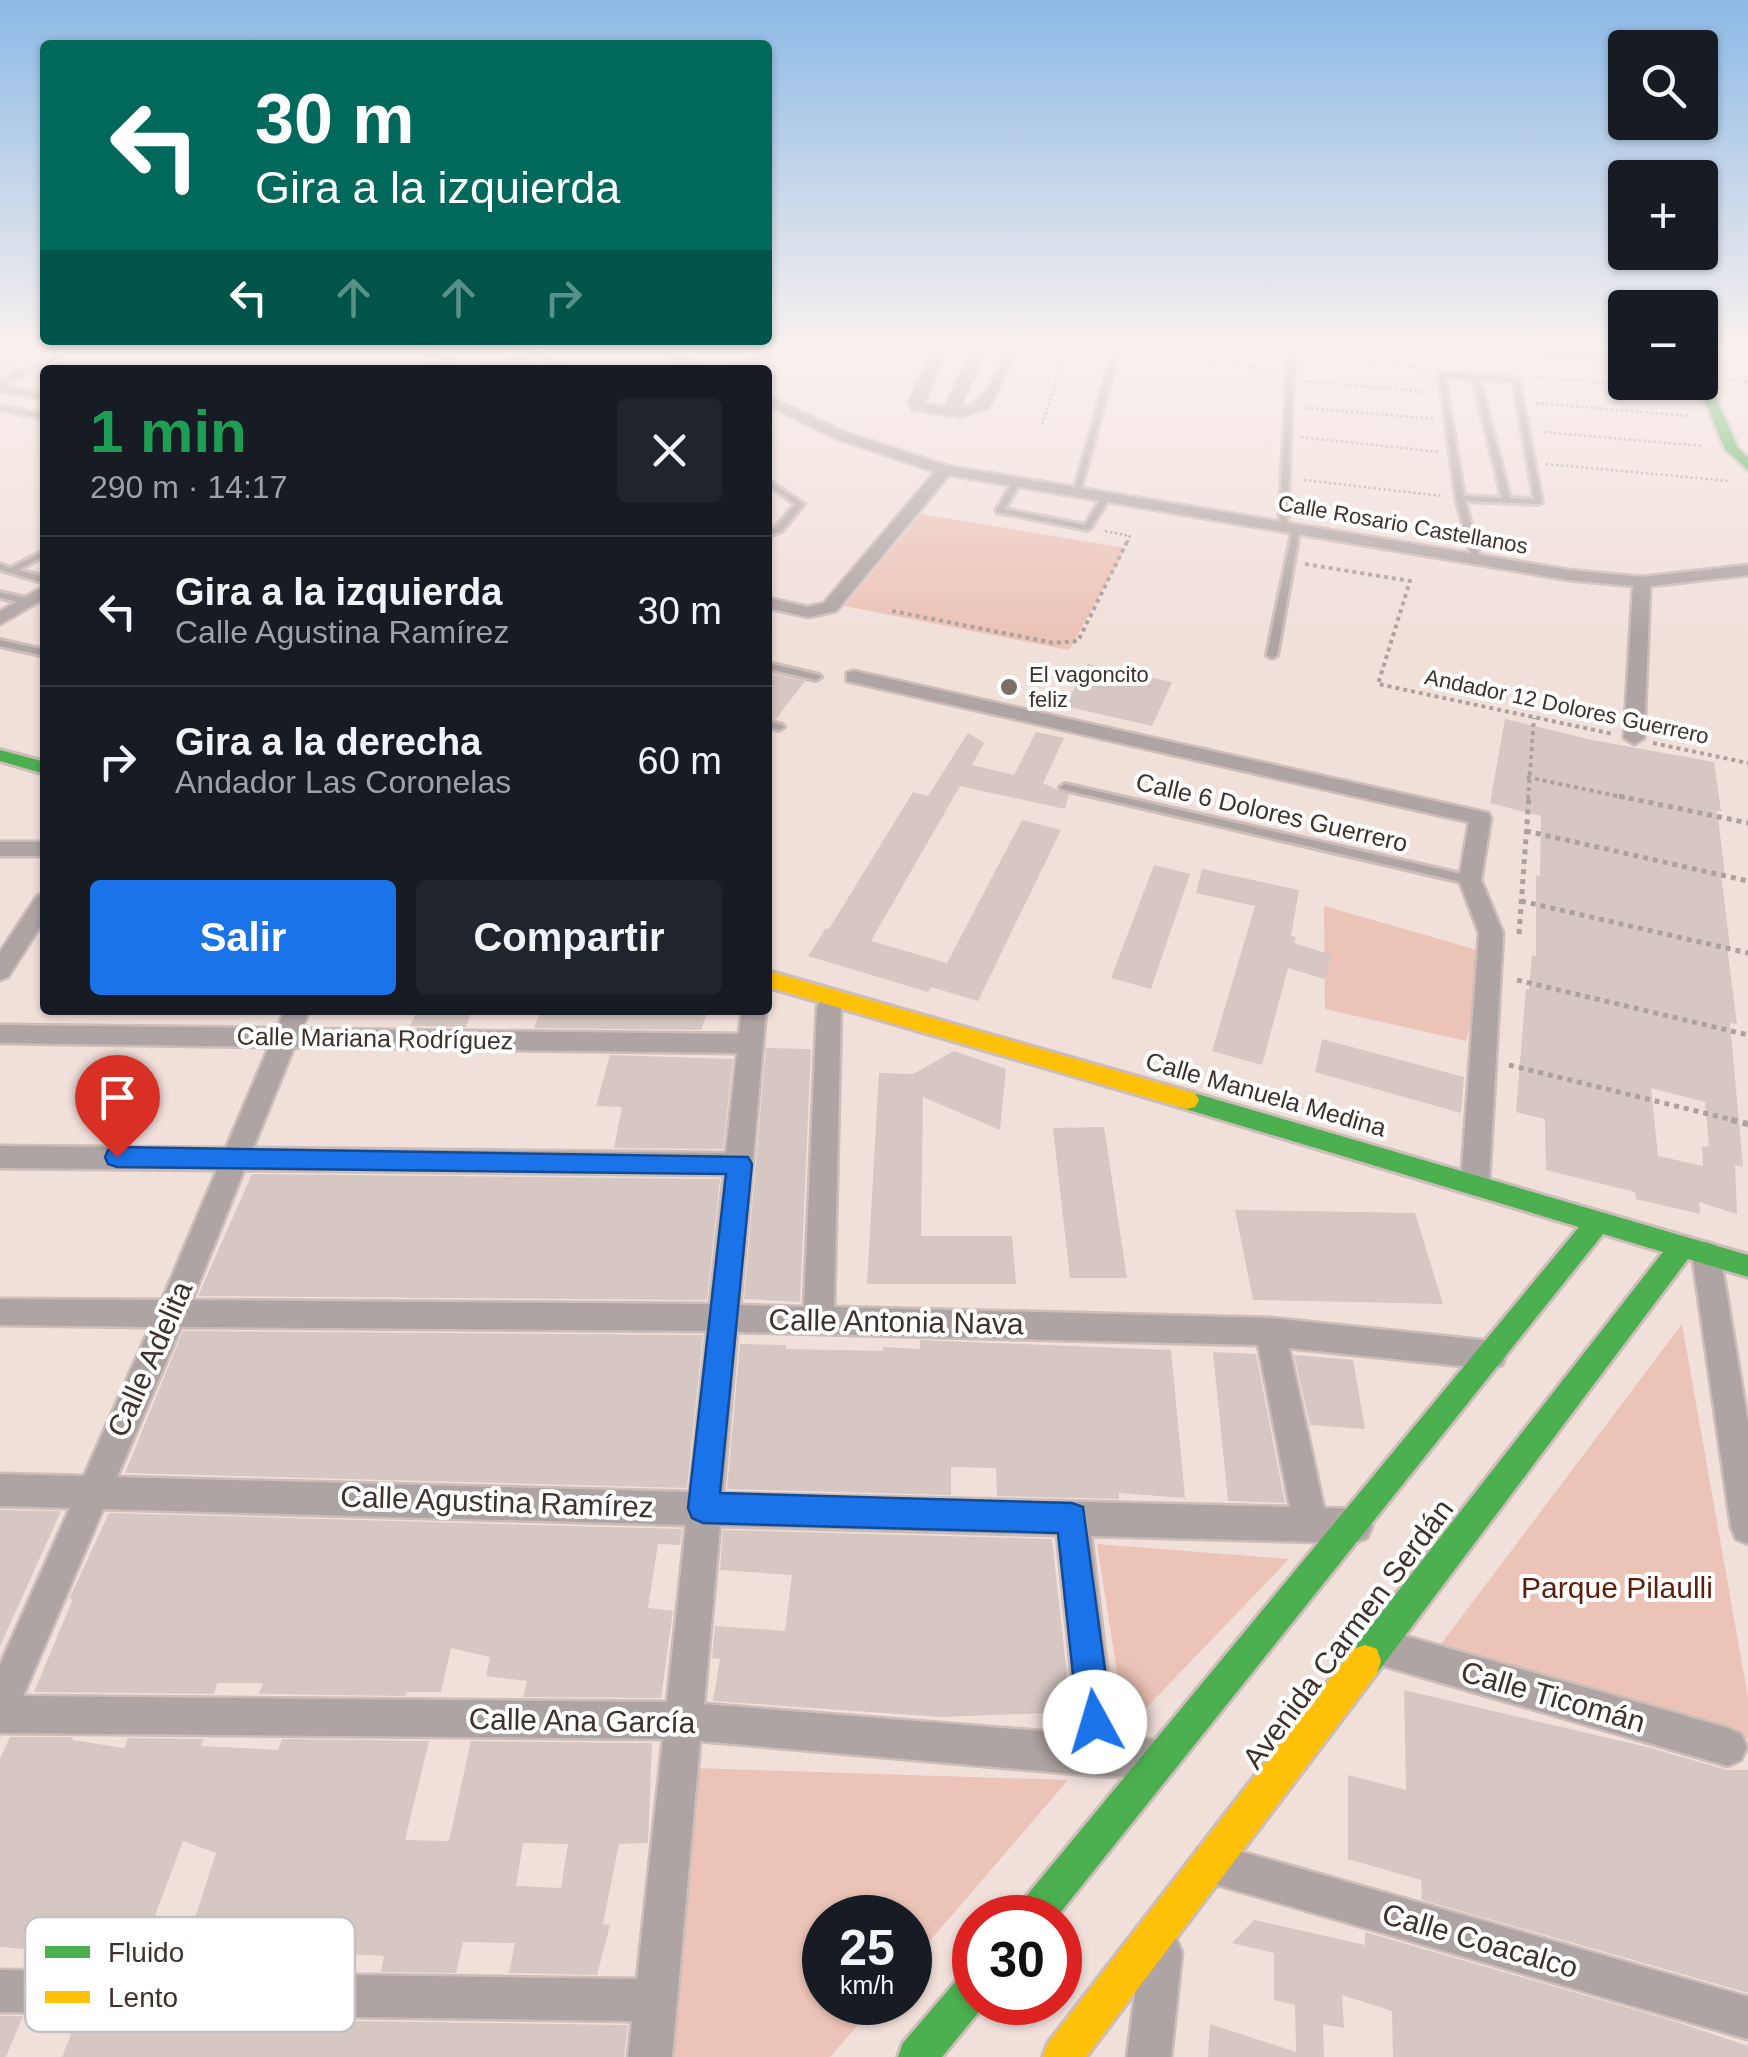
<!DOCTYPE html>
<html lang="es">
<head>
<meta charset="utf-8">
<style>
	:root { --surface:#171b24; --page:#20242c; --text:#f1f3f6; --muted:#9ea1a6; --line:#363941; --accent:#1a73e8 }
	body { margin:0; font-family:Helvetica,sans-serif; background:var(--page); color:var(--text); height:100vh; display:flex; flex-direction:column; font-size:38px; white-space:nowrap }
	* { box-sizing:border-box; margin:0 }
	p { font-size:32px; color:var(--muted) }
	.icon { flex:none; width:55px; height:55px; fill:none; stroke:currentColor; stroke-width:2; stroke-linecap:round; stroke-linejoin:round }
	.map { position:relative; flex:1; overflow:hidden }
	.details { position:absolute; left:40px; top:365px; width:732px; height:650px; display:flex; flex-direction:column; background:var(--surface); border-radius:10px; box-shadow:0 2px 8px #0004 }
	.details>* { flex:none }
	.top-card { position:absolute; left:40px; top:40px; width:732px; height:305px; border-radius:10px; box-shadow:0 2px 8px #0004; background:#00695c; color:#fff; overflow:hidden }
	.controls { position:absolute; left:1608px; top:30px; display:grid; gap:20px }
	.controls a { display:grid; place-items:center; width:110px; height:110px; border-radius:10px; background:var(--surface); box-shadow:0 2px 8px #0004; font-size:50px }
	.speed { position:absolute; left:802px; top:1895px; display:flex; gap:20px; font-size:50px; font-weight:700; text-align:center }
	.speed>* { display:grid; place-content:center; width:130px; height:130px; border-radius:50%; background:var(--surface); box-shadow:0 2px 8px #0004; line-height:1 }
	.speed small { font-size:25px; font-weight:400 }
	.speed .limit { border:15px solid #d22; background:#fff; color:#111 }
	.pin { position:absolute; display:grid; place-items:center; width:85px; height:85px; color:#fff; margin:-102px -42px; border-radius:50% 50% 50% 0; rotate:-45deg; box-shadow:0 0 10px #0007 }
	.pin .icon { rotate:45deg }
	.me { position:absolute; width:110px; margin:-55px; rotate:354deg; stroke-linejoin:round; filter:drop-shadow(0 0 8px #0008) }
	.turn { display:flex; align-items:center; gap:35px; height:210px; padding:0 50px; font-size:45px }
	.turn .icon { width:130px; height:130px; stroke-width:2.5 }
	.turn b { display:block; font-size:70px; line-height:85px }
	.lanes { display:flex; align-items:center; height:95px; padding:0 50px; background:#0003; justify-content:center; gap:50px; direction:ltr }
	.lanes .off { opacity:.35 }
	.round { display:grid; place-items:center; flex:none; width:105px; height:105px; border-radius:10px; background:var(--page) }
	.headline { display:flex; align-items:center; justify-content:space-between; height:170px; padding:0 50px }
	h1 { font-size:60px; font-weight:800; line-height:75px; color:#1e9e55 }
	.cta { display:flex; gap:20px; margin-top:auto; padding:20px 50px }
	.cta a { flex:1; height:115px; border-radius:10px; background:var(--accent); color:#fff; font-size:40px; font-weight:800; line-height:115px; text-align:center }
	.cta a+a { background:var(--page); color:var(--text) }
	ul { padding:0; list-style:none }
	li { display:flex; align-items:center; gap:30px; height:150px; padding:0 50px; border-top:2px solid var(--line) }
	li div { flex:1 }
	li b { display:block; font-size:38px }
	li em { font-style:normal }
	.map>svg:first-child { display:block }
	.green { fill:#ecc3b7 }
	.building { fill:#d6c7c2; fill-rule:evenodd }
	.lines { fill:none; stroke-linecap:round; stroke-linejoin:round }
	.lane-casing { stroke:#ccbdb9; stroke-width:6 }
	.street-casing { stroke:#ccbdb9; stroke-width:5 }
	.fast-casing { stroke:#ccbdb9; stroke-width:6 }
	.slow-casing { stroke:#ccbdb9; stroke-width:6 }
	.path-far3 { stroke:#aba29e; stroke-width:2.5; stroke-dasharray:2.5 2.5; stroke-linecap:butt }
	.path-far2 { stroke:#aba29e; stroke-width:4; stroke-dasharray:4 4; stroke-linecap:butt }
	.path-far1 { stroke:#aba29e; stroke-width:5; stroke-dasharray:5 5; stroke-linecap:butt }
	.path { stroke:#aba29e; stroke-width:6; stroke-dasharray:6 6; stroke-linecap:butt }
	.lane { fill:#aea4a3; fill-rule:evenodd }
	.street { fill:#aea4a3; fill-rule:evenodd }
	.fast { fill:#4caf50; fill-rule:evenodd }
	.slow { fill:#ffc107; fill-rule:evenodd }
	.route { fill:#1a73e8; stroke:#114b97; stroke-width:2.5 }
	.poi-dot { fill:#7e6e69; stroke:#fff; stroke-width:4 }
	.labels { text-anchor:middle; stroke-width:8; stroke-linejoin:round; paint-order:stroke }
	.far-street-label { font-size:22px; fill:#40312c; stroke:#fff }
	.far-poi-label { font-size:22px; fill:#40312c; stroke:#fff; text-anchor:start }
	.street-label { font-size:25px; fill:#40312c; stroke:#fff }
	.near-street-label { font-size:30px; fill:#40312c; stroke:#fff }
	.near-park-label { font-size:30px; fill:#5f1e0b; stroke:#fff }
	.key { fill:#fff; stroke:#c6c1c0; stroke-width:2.5 }
	.key-label { font-size:28px; fill:#40312c }
</style>
</head>
<body>
<div class="map">
<svg width="1748" height="2057" viewBox="0 0 1748 2057">
	<rect width="100%" height="100%" fill="#f1dfda"/>
	<path class="green" d="M0 344H66L0 375Z
		M921 514 1126 548 1069 650 844 606Z
		M1324 906 1488 953 1466 1041 1325 1009Z
		M1682 1324 1748 1698V1739L1438 1648Z
		M1097 1544 1289 1559 1126 1729Z
		M693 1768 1068 1780 910 1964V1918H825V2002L877 2003 830 2057H671Z"/>
	<path class="building" d="M1088 664 1172 682 1152 726 1065 706Z
		M768 673 805 681 776 719 768 718Z
		M1505 719 1592 740 1714 762 1721 811 1717 810 1725 875 1721 874 1730 947 1727 946 1737 1024 1730 1023 1743 1167 1735 1165 1737 1214 1699 1202 1700 1214 1636 1199 1635 1192 1546 1170 1545 1119 1516 1112 1526 989 1529 990 1532 955 1536 956V875L1540 876 1541 816 1490 803ZM1651 1088 1705 1102 1709 1146 1702 1147 1703 1166 1658 1156Z
		M1036 732 1064 738 1043 783 1069 795 1065 809 960 786 871 941 947 963 1022 820 1061 830 978 1001 931 987 928 992 808 956 826 928 829 929 913 792 928 796 968 733 984 743 972 765 1014 775Z
		M1154 865 1190 874 1151 989 1111 978Z
		M1202 869 1299 890 1291 936 1296 937 1294 943 1332 955 1324 979 1288 968 1262 1065 1212 1051 1255 906 1196 893Z
		M417 1010H472L466 1027 410 1026Z
		M541 1010H708L701 1030 534 1028Z
		M1322 1039 1464 1077 1461 1113 1315 1072Z
		M766 1048 811 1049 800 1302 744 1299Z
		M954 1051 1006 1069 1000 1130 923 1097 921 1236H1012L1016 1284H867L879 1073 913 1074Z
		M610 1055 733 1059 723 1149 614 1148 622 1107 596 1106Z
		M1104 1127 1127 1278H1070L1053 1128Z
		M252 1174 720 1179 707 1300 198 1296Z
		M1235 1210 1415 1213 1443 1304 1253 1300Z
		M183 1331 703 1335 687 1488 125 1473Z
		M920 1340 1171 1350 1185 1498 1119 1493V1499L997 1496 996 1468 951 1467V1495L727 1489 740 1344 786 1345V1349L883 1351V1347L920 1349Z
		M1213 1352 1256 1354 1285 1503 1228 1501Z
		M1294 1355 1353 1360 1365 1429 1310 1425Z
		M0 1510 61 1511 0 1646Z
		M109 1513 682 1529 680 1545 658 1544 648 1608 673 1611 661 1698 523 1697 527 1681 486 1676 490 1657 451 1648 441 1692H407L405 1696 259 1694 263 1683H217L214 1694 34 1692 73 1599H69Z
		M723 1530 1052 1539 1071 1712 942 1717 713 1701 720 1659 712 1658 715 1626 785 1631 792 1575 720 1570Z
		M1404 1690 1651 1748 1727 1770H1748V1993L1422 1900 1421 1880 1348 1859V1775L1406 1790Z
		M10 1737H73L72 1740 124 1748 128 1738 203 1739 201 1746 278 1750 282 1739 429 1741 405 1840 449 1841 471 1741 652 1743 648 1843 619 1844 603 1924 610 1925 597 1975 509 1973 515 1943 463 1942 456 1973 381 1972 384 1956 329 1953 325 1969H288L255 1967 258 1955 184 1952 216 1853 183 1841 139 1958 0 1947V1759ZM523 1843 568 1844 561 1888 516 1886Z
		M1254 1920 1365 1945V1932L1677 2022 1748 2046V2057H1393L1392 2011 1342 1995 1344 2028 1323 2024 1324 2057H1208L1210 2024 1296 2052 1295 2005 1274 2000V1953L1232 1943Z
		M0 2016H23L6 2057H0Z
		M78 2017 628 2025 624 2057H62Z"/>
	<g class="lines">
		<g class="lane-casing">
			<path id="lane" d="M82 344H89L0 386 45 395V399L0 390V381Z
				M355 344H368L453 357C445 368 427 370 414 370L445 358Z
				M470 344H508L505 346H473Z
				M1115 344H1121L1080 492 1073 494Z
				M541 350 543 351 567 370H560L539 353 538 352Z
				M1291 354 1294 356 1287 527 1283 529 1279 527 1288 356Z
				M1439 373 1516 378 1519 380 1542 502 1538 504 1465 501 1480 559 1476 562 1472 559 1456 498ZM1445 376 1473 379 1502 498 1464 496ZM1480 379 1513 382 1534 499 1510 498Z
				M0 406 45 415V419L0 410Z
				M768 480 804 504 782 531 768 536V531L776 527 795 504 768 485Z
				M1014 480 1021 482 1005 509 1085 525 1103 495 1110 497 1091 528 1087 530 997 512 996 510Z
				M1293 527 1300 529 1277 655 1272 658 1267 655Z
				M45 550V555L19 570 45 577V583L0 570V564L11 568Z
				M0 592 32 599 33 601 29 604 0 598Z
				M0 640 45 650V656L0 646Z
				M768 663 819 675 821 677 816 680 768 669Z
				M768 721 782 725 784 727 779 730 768 727Z
				M1065 784 1470 876 1476 880 1470 884 1061 789 1060 787Z"/>
		</g>
		<g class="street-casing">
			<path id="street" d="M559 344H578L496 370H474Z
				M642 344H658L712 370H694Z
				M792 344H810L737 370H716Z
				M936 344H948L924 404 945 407 970 354 982 357 960 408C988 404 996 372 1007 349L1002 344H1016L1020 348 988 408 960 417 913 410 909 402Z
				M1453 344H1497L1625 355V363L1459 348Z
				M768 396 844 432 948 466 1569 570 1642 577 1748 565V575L1650 586 1644 738 1634 744 1624 738 1633 586 1569 580 949 475 836 611 808 617 768 608V598L808 607 824 603 935 472 834 438 768 405Z
				M45 586V598L0 624V611Z
				M854 671 1488 813 1491 818 1481 880 1503 933 1489 1183 1485 1191 1475 1194 1465 1191 1461 1183 1479 933 1459 880 1469 822 847 681V673Z
				M0 842H45V856H0Z
				M45 893V919L8 977 0 980V952L37 896Z
				M829 998 838 1001 841 1007 834 1307 1271 1318 1491 1341 1502 1345 1506 1355 1502 1365 1491 1369 1289 1348 1324 1508 1355 1509 1367 1514 1372 1526 1367 1538 1355 1543 1091 1536 1115 1737 1158 1740 1171 1746 1177 1759 1171 1772 1158 1778 1099 1776 700 1741 672 2057H628L632 2021 0 2012V1970L637 1979 663 1739 0 1733V1665L70 1508 0 1506V1474L84 1476 150 1327 0 1325V1299L162 1300 217 1170 0 1168V1146L226 1148 269 1047 0 1043V1025L277 1028 285 1010H309L302 1029 739 1034 742 1010H766L740 1305 804 1307 817 1007 820 1001ZM294 1047 737 1053 726 1153 253 1148ZM244 1170 724 1175 710 1304 192 1300ZM181 1327 707 1331 690 1492 117 1477ZM737 1332 1258 1345 1290 1507 723 1493ZM103 1509 686 1525 667 1702 23 1696ZM720 1526 1057 1535 1078 1734 704 1704Z
				M1706 1242 1716 1245 1720 1254 1748 1423V1544L1736 1539 1731 1527 1692 1254 1696 1245Z
				M1377 1628 1728 1728 1741 1734 1747 1747 1741 1760 1728 1766 1377 1664 1364 1659 1359 1646 1364 1633Z
				M1211 1843 1748 1997V2039L1211 1883 1197 1877 1191 1863 1197 1849Z
				M1161 1932 1176 1938 1182 1953 1171 2057H1127L1140 1953 1146 1938Z"/>
		</g>
		<g class="fast-casing">
			<path id="fast" d="M1700 371 1706 375 1738 448 1748 458V470L1725 449 1697 382Z
				M0 750 45 762V774L0 761Z
				M1187 1091 1748 1255V1277L1688 1259 1377 1673 1365 1677 1353 1673 1349 1661 1353 1649 1663 1252 1603 1234 1056 1918H1014L1019 1905 1579 1227 1179 1107 1175 1100 1179 1093Z
				M975 1968V2002H987L942 2057H898L903 2043 962 1974Z"/>
		</g>
		<g class="slow-casing">
			<path id="slow" d="M768 971 1187 1091 1195 1093 1199 1100 1195 1107 1187 1109 768 987Z
				M1365 1645 1377 1649 1381 1661 1377 1673 1086 2057H1043L1048 2043 1353 1649Z"/>
		</g>
		<path class="path-far3" d="M1145 344 1277 355
			M1703 354 1748 358
			M1128 357 1277 369
			M1308 358 1431 368
			M1532 377 1680 389
			M1729 380 1748 382
			M1305 381 1429 392
			M1536 403 1690 416
			M1306 408 1435 419
			M1042 424 1067 348H1077L1079 344
			M1544 432 1702 446
			M1301 437 1439 452
			M1546 464 1729 481
			M1304 480 1442 496
			M1105 531 1130 536 1126 545"/>
		<path class="path-far2" d="M1305 564 1410 581 1378 684 1613 734
			M892 611 1054 643 1078 641 1127 542
			M1653 743 1748 763
			M1527 777 1631 799
			M1528 799 1534 718"/>
		<path class="path-far1" d="M1619 796 1748 823
			M1526 831 1748 881
			M1521 901 1748 953
			M1519 934 1529 796
			M1517 980 1748 1035
			M1509 1065 1741 1122"/>
		<path class="path" d="M1731 1120 1748 1124"/>
		<use href="#lane" class="lane"/>
		<use href="#street" class="street"/>
		<use href="#fast" class="fast"/>
		<use href="#slow" class="slow"/>
	</g>
	<linearGradient id="sky" x2="0" y2="1"><stop stop-color="#8cb9e6"/><stop offset="0.55" stop-color="#f9f1ee"/><stop offset="1" stop-color="#f9f1ee" stop-opacity="0"/></linearGradient>
	<rect width="1748" height="631" fill="url(#sky)"/>
	<path class="route" d="M117 1147 748 1157 752 1164 720 1493 1072 1503 1083 1507 1112 1722 1107 1734 1095 1739 1083 1734 1078 1722 1058 1533 703 1523 692 1518 688 1508 726 1174 117 1167 108 1164 105 1157 108 1150Z"/>
	<circle class="poi-dot" cx="1009" cy="687" r="10"/>
	<g class="labels">
		<g class="far-street-label">
			<text transform="translate(1403 524) rotate(10)" y="8">Calle Rosario Castellanos</text>
			<text transform="translate(1567 706) rotate(12)" y="8">Andador 12 Dolores Guerrero</text>
		</g>
		<g class="far-poi-label">
			<text x="1029" y="682">El vagoncito<tspan x="1029" dy="25">feliz</tspan></text>
		</g>
		<g class="street-label">
			<text transform="translate(1272 812) rotate(13)" y="9">Calle 6 Dolores Guerrero</text>
			<text transform="translate(375 1038) rotate(1)" y="9">Calle Mariana Rodríguez</text>
			<text transform="translate(1266 1094) rotate(16)" y="9">Calle Manuela Medina</text>
		</g>
		<g class="near-street-label">
			<text transform="translate(896 1322) rotate(1)" y="10">Calle Antonia Nava</text>
			<text transform="translate(150 1359) rotate(-66)" y="10">Calle Adelita</text>
			<text transform="translate(497 1502) rotate(2)" y="10">Calle Agustina Ramírez</text>
			<text transform="translate(1348 1634) rotate(-53)" y="10">Avenida Carmen Serdán</text>
			<text transform="translate(1553 1697) rotate(16)" y="10">Calle Ticomán</text>
			<text transform="translate(582 1721) rotate(1)" y="10">Calle Ana García</text>
			<text transform="translate(1480 1941) rotate(16)" y="10">Calle Coacalco</text>
		</g>
		<g class="near-park-label">
			<text x="1617" y="1598">Parque Pilaulli</text>
		</g>
	</g>
	<rect x="25" y="1917" width="330" height="115" rx="15" class="key"/>
	<rect x="45" y="1946" width="45" height="12" fill="#4caf50"/>
	<rect x="45" y="1991" width="45" height="12" fill="#ffc107"/>
	<g class="key-label">
		<text x="108" y="1962">Fluido</text>
		<text x="108" y="2007">Lento</text>
	</g>
</svg>
<div class="controls">
<a><svg class="icon" aria-label="search" viewBox="0 0 24 24"><circle cx="10" cy="10" r="6"/><path d="M15 15l6 6"/></svg></a>
<a>+</a>
<a>−</a>
</div>
<div class="speed"><div>25<small>km/h</small></div><div class="limit">30</div></div>
<div class="pin" style="left:117px;top:1157px;background:#d93025"><svg class="icon" aria-label="arrive" viewBox="0 0 24 24"><path d="M6 21V4h12l-3 4 3 4H6"/></svg></div>
<svg class="me" style="left:1095px;top:1722px" viewBox="-20 -20 40 40"><circle r="19" fill="#fff"/><path d="M0-13L10 11 0 6-10 11z" fill="#1a73e8"/></svg>
<div class="top-card">
<div class="turn"><svg class="icon" aria-label="left" viewBox="0 0 24 24"><path d="M17 20v-9H6M10 6l-5 5 5 5"/></svg><div><b>30 m</b>Gira a la izquierda</div></div>
<div class="lanes"><svg class="icon" aria-label="left" viewBox="0 0 24 24"><path d="M17 20v-9H6M10 6l-5 5 5 5"/></svg><svg class="icon off" aria-label="ahead" viewBox="0 0 24 24"><path d="M12 20V5M6 11l6-6 6 6"/></svg><svg class="icon off" aria-label="ahead" viewBox="0 0 24 24"><path d="M12 20V5M6 11l6-6 6 6"/></svg><svg class="icon off" aria-label="right" viewBox="0 0 24 24"><path d="M7 20v-9h11M14 6l5 5-5 5"/></svg></div>
</div>
<section class="details">
<div class="headline"><div><h1>1 min</h1><p>290 m · 14:17</p></div><a class="round"><svg class="icon" aria-label="close" viewBox="0 0 24 24"><path d="M6 6l12 12M18 6L6 18"/></svg></a></div>
<ul>
<li><svg class="icon" aria-label="left" viewBox="0 0 24 24"><path d="M17 20v-9H6M10 6l-5 5 5 5"/></svg><div><b>Gira a la izquierda</b><p>Calle Agustina Ramírez</p></div><em>30 m</em></li>
<li><svg class="icon" aria-label="right" viewBox="0 0 24 24"><path d="M7 20v-9h11M14 6l5 5-5 5"/></svg><div><b>Gira a la derecha</b><p>Andador Las Coronelas</p></div><em>60 m</em></li>
</ul>
<div class="cta"><a>Salir</a><a>Compartir</a></div>
</section>
</div>
</body>
</html>
